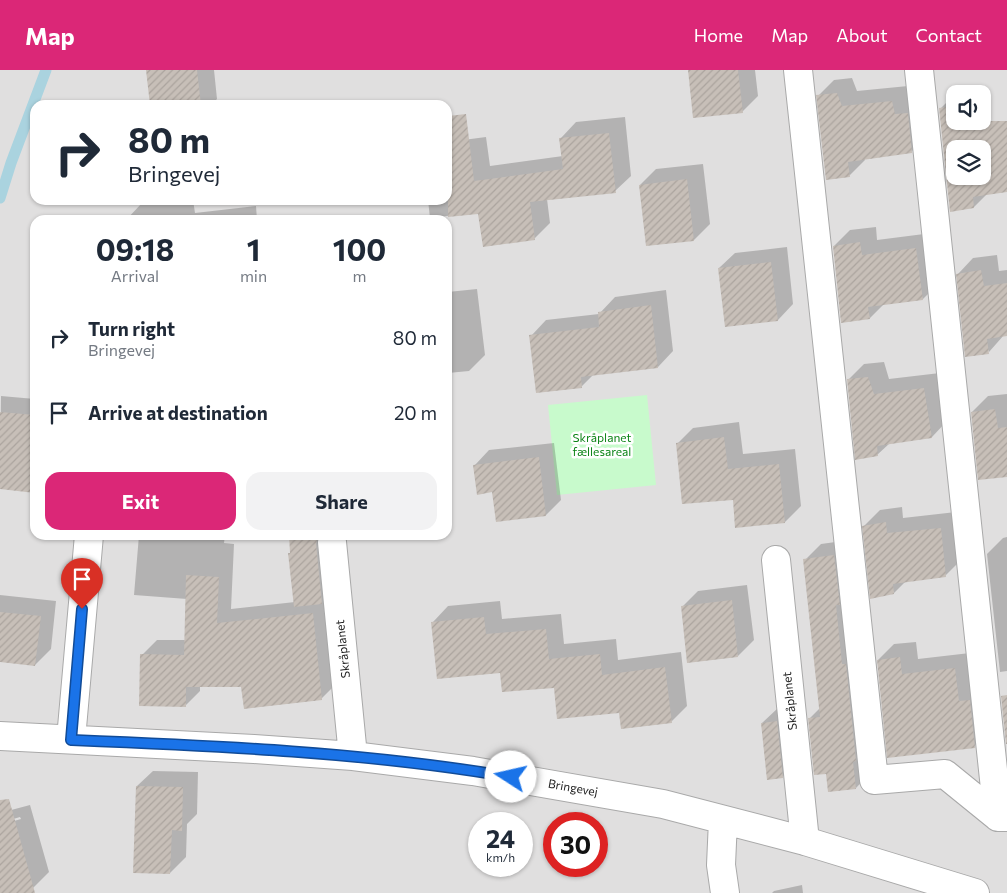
<!DOCTYPE html>
<html lang="en">
<head>
<meta charset="utf-8">
<style>
	:root { --surface:#fff; --page:#f2f2f3; --text:#1f2937; --muted:#747a83; --accent:#db2777 }
	body { margin:0; font-family:Commissioner,sans-serif; background:var(--page); color:var(--text); height:100vh; display:flex; flex-direction:column; font-size:19px; white-space:nowrap }
	* { box-sizing:border-box; margin:0 }
	p { font-size:16px; color:var(--muted) }
	.icon { flex:none; width:28px; height:28px; fill:none; stroke:currentColor; stroke-width:2; stroke-linecap:round; stroke-linejoin:round }
	.map { position:relative; flex:1; overflow:hidden }
	.panel { position:absolute; left:30px; top:145px; width:422px; height:325px; display:flex; flex-direction:column; background:var(--surface); border-radius:15px; box-shadow:0 1px 4px #0004 }
	.panel>* { flex:none }
	.hud { position:absolute; left:30px; top:30px; width:422px; height:105px; border-radius:15px; box-shadow:0 1px 4px #0004; background:#fff; color:var(--text); overflow:hidden }
	.buttons { position:absolute; left:946px; top:15px; display:grid; gap:10px }
	.buttons a { display:grid; place-items:center; width:45px; height:45px; border-radius:10px; background:var(--surface); box-shadow:0 1px 4px #0004; font-size:25px }
	.speed { position:absolute; left:468px; top:742px; display:flex; gap:10px; font-size:25px; font-weight:700; text-align:center }
	.speed>* { display:grid; place-content:center; width:65px; height:65px; border-radius:50%; background:var(--surface); box-shadow:0 1px 4px #0004; line-height:1 }
	.speed small { font-size:12px; font-weight:400 }
	.speed .limit { border:8px solid #d22; background:#fff; color:#111 }
	.pin { position:absolute; display:grid; place-items:center; width:42px; height:42px; color:#fff; margin:-51px -21px; border-radius:50% 50% 50% 0; rotate:-45deg; box-shadow:0 0 5px #0007 }
	.pin .icon { rotate:45deg }
	.me { position:absolute; width:55px; margin:-28px; rotate:280deg; stroke-linejoin:round; filter:drop-shadow(0 0 4px #0008) }
	.turn { display:flex; align-items:center; gap:18px; height:105px; padding:0 15px; font-size:22px }
	.turn .icon { width:65px; height:65px; stroke-width:2.5 }
	.turn b { display:block; font-size:35px; line-height:42px }
	.eta { display:flex; justify-content:space-evenly; align-items:center; height:85px; text-align:center }
	.eta b { font-size:30px; font-weight:700; line-height:35px }
	.button { display:flex; gap:10px; margin-top:auto; padding:10px 15px }
	.button a { flex:1; height:58px; border-radius:15px; background:var(--accent); color:#fff; font-size:20px; font-weight:700; line-height:58px; text-align:center }
	.button a+a { background:var(--page); color:var(--text) }
	ul { padding:0; list-style:none }
	li { display:flex; align-items:center; gap:15px; height:75px; padding:0 15px }
	li div { flex:1 }
	li b { display:block; font-size:19px }
	li em { font-style:normal }
	header { display:flex; align-items:center; gap:30px; box-sizing:border-box; height:70px; padding:0 25px; background:var(--accent); color:#fff }
	header strong { font-size:24px }
	nav { display:flex; gap:28px; margin-inline-start:auto; font-size:18px }
	.map>svg:first-child { display:block }
	.residential { fill:#e0dfdf; fill-rule:evenodd }
	.park { fill:#c8facc }
	.shadow { fill:#0003; fill-rule:evenodd }
	.lines { fill:none; stroke-linecap:round; stroke-linejoin:round }
	.stream { stroke:#aad3df; stroke-width:11 }
	.building { fill:url(#building-hatch); fill-rule:evenodd }
	.minor-casing { stroke:#a9a9a9; stroke-width:30 }
	.minor { stroke:#fff; stroke-width:28 }
	.route-casing { stroke:#114b97; stroke-width:12 }
	.route { stroke:#1a73e8; stroke-width:9 }
	.labels { text-anchor:middle; stroke-width:5; stroke-linejoin:round; paint-order:stroke }
	.park-label { font-size:12px; fill:#0c8416; stroke:#fff }
	.street-label { font-size:12px; fill:#222; stroke:#fff }
</style>
</head>
<body>
<header>
<strong>Map</strong>
<nav><a>Home</a><a>Map</a><a>About</a><a>Contact</a></nav>
</header>
<div class="map">
<svg width="1007" height="823" viewBox="0 0 1007 823">
	<defs>
		<pattern id="building-hatch" width="6" height="6" patternUnits="userSpaceOnUse" patternTransform="scale(1.25)"><rect width="6" height="6" fill="#c7bfb8"/><path d="M-1 1l2-2M0 6l6-6M5 7l2-2" fill="none" stroke="#aba49e"/></pattern>
	</defs>
	<rect width="100%" height="100%" fill="#f2efe9"/>
	<path class="residential" d="M0 0H1007V823H0ZM955 24H982V51H955ZM35 35H448V130H35ZM955 79H982V106H955ZM35 150H448V465H35ZM479 754H521V796H479ZM554 754H596V796H554Z"/>
	<path class="park" d="M647 325 656 415 557 425 548 335Z"/>
	<path class="shadow" d="M147 0H214L217 29 211 35H152Z
		M689 0H755L758 26 742 42Z
		M852 8 857 21 908 16 927 66 911 82 865 88V90L849 106 818 26 834 10Z
		M978 20V24H955L956 23Z
		M955 24V51L1007 56V121L987 124 974 137 951 140 940 39ZM955 79H982V106H955Z
		M405 31 406 35H374Z
		M625 47 631 106 615 121 547 129 550 153 534 169 480 142 430 148 428 130H448V72L486 67 490 96 563 86 561 68 576 52Z
		M703 94 710 154 694 170 640 115 656 99Z
		M163 130H193L195 143 256 136 257 150H126L142 133Z
		M876 157 877 170 932 163 939 213 923 229 884 234 870 248 834 176 850 160Z
		M787 177 793 234 778 250 719 198 735 183Z
		M997 185 999 201 1007 200V265H1004L989 282 958 204 973 188Z
		M477 219 485 285 469 301 448 303V222Z
		M666 220 673 281 658 297 594 304 581 317 531 266 546 250 599 244 615 227Z
		M884 292 889 309 940 303 947 351 932 367 890 373 877 385 848 310 864 294Z
		M1007 324V406L972 342 988 326Z
		M1 326 35 329V421L0 418Z
		M739 352 743 384 795 379 801 436 785 452 734 428 677 374 693 358Z
		M554 373 561 430 546 445 493 421 475 395 489 380Z
		M902 437 903 448 956 442 961 490 945 506 906 511 894 523 864 456 880 440Z
		M139 465H225L224 473 234 474 231 539 295 532 290 483 292 481 290 465H330L336 614 321 629 242 616H200V621L185 636 142 585 157 570H186L187 529 134 525Z
		M1007 467V601L1000 602 987 484 1003 468Z
		M850 470 871 702 856 718 827 703 809 649 820 638 805 490 821 474Z
		M747 515 754 570 738 586 682 537 698 521Z
		M0 525 56 531 51 579 35 595 0 591Z
		M500 531 502 549 561 544 564 574 616 569 618 590 681 582 687 636 671 652 621 642 555 616 501 601 433 552 448 536Z
		M916 572 918 589 970 583 990 661 974 676 878 590 894 574Z
		M778 638 798 691 782 707 762 653Z
		M153 701 198 702 197 744 187 754 186 787 170 803 137 716Z
		M30 735 49 802 33 818 15 823H0V755L21 749 20 747 0 753V743Z
		M802 815 803 823H772L774 821Z"/>
	<g class="lines">
		<path class="stream" d="M0 128 11 93 46 0"/>
	</g>
	<path class="building" d="M146 0H197L201 35H150Z
		M688 0H738L743 43 693 48Z
		M837 23 842 36 892 31 895 44 908 43 912 83 848 92 850 107 826 110 816 25Z
		M955 36V51H1007V122L973 127 974 138 950 142 939 38ZM955 79H982V106H955Z
		M466 44 474 111 563 99 559 68 609 63 616 123 530 132 535 170 483 177 478 144 448 147V46Z
		M687 109 694 171 646 176 639 115Z
		M860 172 862 185 916 178 923 230 868 237 870 249 841 253 833 176Z
		M771 192 778 251 725 257 718 198Z
		M981 200 984 216 1007 213V266L987 269 989 284 965 287 956 204Z
		M651 235 658 298 581 307 582 318 536 323 529 265 599 257 598 242Z
		M868 307 874 324 924 318 932 368 877 376 878 386 855 390 847 309Z
		M995 339 998 358 1007 357V407L978 410 971 342Z
		M0 342 35 345V423L0 419Z
		M724 367 728 399 779 394 785 453 735 458 733 430 682 434 676 373Z
		M539 387 546 446 496 452 492 422 477 425 473 395Z
		M886 452 887 463 941 458 946 507 893 514 894 524 870 529 862 456Z
		M289 465H318L316 474 322 534 294 537 288 483H290Z
		M834 485 840 535H836L842 594H846L856 691 853 692 856 719 828 722 826 704 814 705 808 648 820 647 803 489Z
		M186 505 219 507 217 553 313 543 322 630 244 639 241 617H186V637L139 636 140 584 184 585Z
		M732 530 738 587 687 593 681 536Z
		M0 542 41 546 35 596 0 592Z
		M484 547 486 564 546 559 549 589 600 584 602 605 665 597 672 653 621 659 619 643 557 649 554 618 502 622 500 603 437 609 431 552Z
		M900 587 902 604 955 598 959 631 970 630 975 678 887 688 877 590Z
		M1007 625V674H1006L1001 626Z
		M777 651 783 708 767 710 761 653Z
		M136 716 183 717 182 761 172 760 170 804 133 803Z
		M9 729 35 823H0V730Z"/>
	<g class="lines">
		<g class="minor-casing">
			<path id="minor" d="M798 0 874 710 945 704 998 747H1007
				M919 0 998 747
				M332 472 353 686
				M776 490 805 771
				M0 666 254 679 353 686 473 701 663 734 805 771 975 823
				M71 669 89 465
				M723 750 721 795 725 823"/>
		</g>
		<use href="#minor" class="minor"/>
	</g>
	<g class="lines">
		<g class="route-casing">
			<path id="route" d="M82 539 71 670C218 676 366 682 511 707"/>
		</g>
		<use href="#route" class="route"/>
	</g>
	<g class="labels">
		<g class="park-label">
			<text x="602" y="372">Skråplanet<tspan x="602" dy="14">fællesareal</tspan></text>
		</g>
		<g class="street-label">
			<text transform="translate(343 579) rotate(-96)" y="4">Skråplanet</text>
			<text transform="translate(790 631) rotate(-96)" y="4">Skråplanet</text>
			<text transform="translate(573 718) rotate(10)" y="4">Bringevej</text>
		</g>
	</g>
</svg>
<div class="buttons">
<a><svg class="icon" aria-label="sound" viewBox="0 0 24 24"><path d="M4 9h4l5-4v14l-5-4H4zM17 9q2 3 0 6"/></svg></a>
<a><svg class="icon" aria-label="layers" viewBox="0 0 24 24"><path d="M12 4l9 5-9 5-9-5zM3 14l9 5 9-5"/></svg></a>
</div>
<div class="speed"><div>24<small>km/h</small></div><div class="limit">30</div></div>
<div class="pin" style="left:82px;top:539px;background:#d93025"><svg class="icon" aria-label="arrive" viewBox="0 0 24 24"><path d="M6 21V4h12l-3 4 3 4H6"/></svg></div>
<svg class="me" style="left:511px;top:707px" viewBox="-20 -20 40 40"><circle r="19" fill="#fff"/><path d="M0-13L10 11 0 6-10 11z" fill="#1a73e8"/></svg>
<div class="hud">
<div class="turn"><svg class="icon" aria-label="right" viewBox="0 0 24 24"><path d="M7 20v-9h11M14 6l5 5-5 5"/></svg><div><b>80 m</b>Bringevej</div></div>
</div>
<section class="panel">
<div class="eta">
<div><b>09:18</b><p>Arrival</p></div>
<div><b>1</b><p>min</p></div>
<div><b>100</b><p>m</p></div>
</div>
<ul>
<li><svg class="icon" aria-label="right" viewBox="0 0 24 24"><path d="M7 20v-9h11M14 6l5 5-5 5"/></svg><div><b>Turn right</b><p>Bringevej</p></div><em>80 m</em></li>
<li><svg class="icon" aria-label="arrive" viewBox="0 0 24 24"><path d="M6 21V4h12l-3 4 3 4H6"/></svg><div><b>Arrive at destination</b></div><em>20 m</em></li>
</ul>
<div class="button"><a>Exit</a><a>Share</a></div>
</section>
</div>
</body>
</html>
